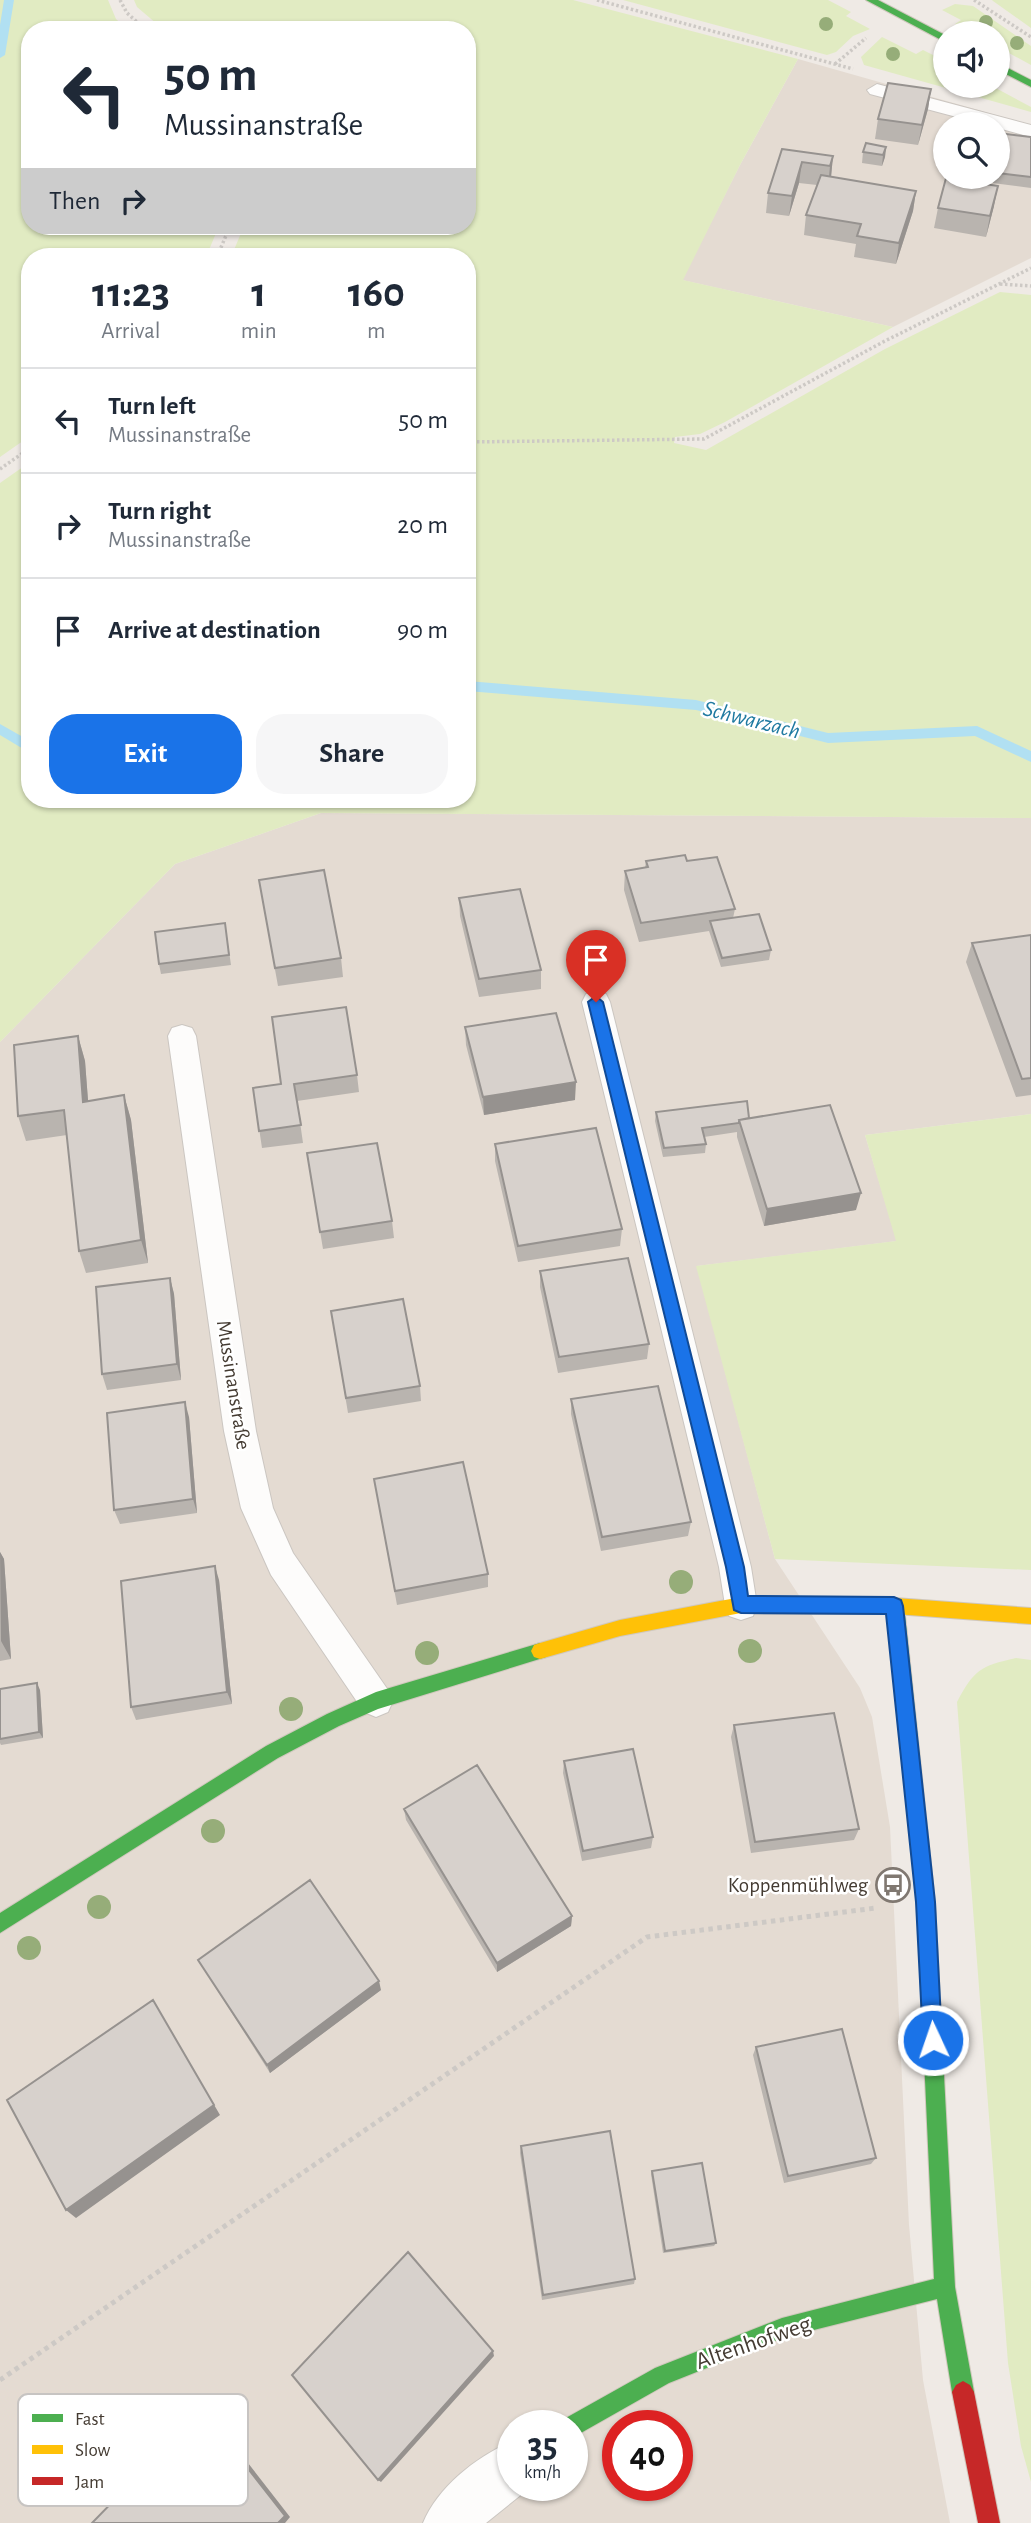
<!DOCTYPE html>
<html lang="en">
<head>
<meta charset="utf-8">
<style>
	:root { --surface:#fff; --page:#f6f6f7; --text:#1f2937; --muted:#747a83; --line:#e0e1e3; --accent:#1a73e8 }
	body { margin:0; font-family:"Alegreya Sans",sans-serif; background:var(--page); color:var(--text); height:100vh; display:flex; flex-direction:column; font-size:26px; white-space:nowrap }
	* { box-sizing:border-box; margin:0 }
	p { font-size:23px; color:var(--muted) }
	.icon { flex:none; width:38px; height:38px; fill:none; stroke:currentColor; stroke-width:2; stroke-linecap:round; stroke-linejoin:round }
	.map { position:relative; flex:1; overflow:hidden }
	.sheet { position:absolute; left:21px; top:248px; width:455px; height:560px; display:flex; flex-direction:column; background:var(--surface); border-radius:28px; box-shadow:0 2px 5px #0004 }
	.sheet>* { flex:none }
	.hud { position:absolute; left:21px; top:21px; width:455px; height:214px; border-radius:28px; box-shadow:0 2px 5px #0004; background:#fff; color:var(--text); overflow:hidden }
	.tools { position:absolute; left:933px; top:21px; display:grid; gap:14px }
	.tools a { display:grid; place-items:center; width:77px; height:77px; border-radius:50%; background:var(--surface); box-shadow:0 2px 5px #0004; font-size:35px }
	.speed { position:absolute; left:497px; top:2410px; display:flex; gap:14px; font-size:35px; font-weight:700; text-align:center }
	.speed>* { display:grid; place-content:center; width:91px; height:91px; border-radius:50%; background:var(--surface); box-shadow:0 2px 5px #0004; line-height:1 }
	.speed small { font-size:18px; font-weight:400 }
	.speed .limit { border:10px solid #d22; background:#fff; color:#111 }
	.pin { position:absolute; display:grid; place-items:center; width:60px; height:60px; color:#fff; margin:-72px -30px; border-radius:50% 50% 50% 0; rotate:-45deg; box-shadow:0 0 7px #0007 }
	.pin .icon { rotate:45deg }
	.me { position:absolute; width:77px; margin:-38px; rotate:357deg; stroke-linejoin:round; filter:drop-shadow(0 0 5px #0008) }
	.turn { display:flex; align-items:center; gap:24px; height:147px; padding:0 28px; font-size:32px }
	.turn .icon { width:91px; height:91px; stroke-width:2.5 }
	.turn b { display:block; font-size:49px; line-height:60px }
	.then { display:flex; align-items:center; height:66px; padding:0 28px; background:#0003; gap:14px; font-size:26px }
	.eta { display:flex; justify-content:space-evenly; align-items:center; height:119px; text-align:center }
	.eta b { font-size:42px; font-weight:600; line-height:49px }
	.action { display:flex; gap:14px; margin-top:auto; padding:14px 28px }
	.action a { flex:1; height:80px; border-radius:28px; background:var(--accent); color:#fff; font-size:28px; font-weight:600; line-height:80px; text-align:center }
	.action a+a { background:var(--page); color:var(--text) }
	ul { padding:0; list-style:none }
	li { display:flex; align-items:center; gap:21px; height:105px; padding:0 28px; border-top:2px solid var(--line) }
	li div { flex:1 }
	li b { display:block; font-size:26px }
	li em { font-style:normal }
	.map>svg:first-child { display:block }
	.residential { fill:#e4dbd2; fill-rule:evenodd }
	.green { fill:#e1ebc2 }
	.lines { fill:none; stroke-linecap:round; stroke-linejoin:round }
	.stream { fill:#b1e0f2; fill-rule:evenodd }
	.lane-casing { stroke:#cbc6c1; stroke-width:2 }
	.street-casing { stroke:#cbc6c1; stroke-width:2 }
	.fast-casing { stroke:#d0c8bd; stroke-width:2 }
	.slow-casing { stroke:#d0c8bd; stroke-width:2 }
	.jam-casing { stroke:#d0c8bd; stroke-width:2 }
	.path-far1 { stroke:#cdc9c5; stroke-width:3.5; stroke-dasharray:2.5 2.5; stroke-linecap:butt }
	.path { stroke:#cdc9c5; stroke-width:5; stroke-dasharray:4.5 4.5; stroke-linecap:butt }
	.lane { fill:#fdfcfb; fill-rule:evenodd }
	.street { fill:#fdfcfb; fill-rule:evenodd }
	.fast { fill:#4caf50; fill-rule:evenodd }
	.slow { fill:#ffc107; fill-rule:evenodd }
	.jam { fill:#c62828; fill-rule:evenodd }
	.tree { fill:#96ad79 }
	.wall { fill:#b9b4af }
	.shaded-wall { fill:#96928f }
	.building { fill:#d7d1cc; stroke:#96928f; stroke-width:2 }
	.route { fill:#1a73e8; stroke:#114b97; stroke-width:2 }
	.labels { text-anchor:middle; stroke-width:5; stroke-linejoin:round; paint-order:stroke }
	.street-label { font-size:21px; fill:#443b32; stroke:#fff }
	.poi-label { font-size:21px; fill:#443b32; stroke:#fff; text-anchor:end }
	.water-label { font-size:23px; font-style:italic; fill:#1f7aa1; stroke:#fff }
	.near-street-label { font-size:24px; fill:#443b32; stroke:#fff }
	.key { fill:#fff; stroke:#c7c4c2; stroke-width:2 }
	.key-label { font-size:19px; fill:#443b32 }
</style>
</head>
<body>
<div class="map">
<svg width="1031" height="2523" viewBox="0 0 1031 2523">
	<rect width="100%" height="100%" fill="#efeae5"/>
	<path class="residential" d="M798 59 1031 125V258L893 327 682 280 740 165ZM945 124H998V177H945Z
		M321 813 1031 818V1114L865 1135 897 1241 697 1266 775 1559 860 1688 872 1717 890 1827 909 2225 923 2380 950 2523H0V1042L175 864ZM513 2426H572V2485H513ZM618 2426H677V2485H618Z"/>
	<path class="green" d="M0 0H108L116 19 128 30H30V226H219L206 257H30V436L0 457Z
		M134 0H573L798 59 740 165 683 280 893 327 725 422 700 434 675 437 674 443 706 450 885 349 1000 292 1031 295V818L321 813 175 864 0 1042V483L30 462V800H467V257H231L244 226H467V30H164L137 7Z
		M623 0H828L851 12 846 16 870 29 853 36 836 52 827 55Z
		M992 0H1031V28L993 1Z
		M955 4 973 6 1031 46V65L998 47V33H972L955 24 961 20 942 10Z
		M882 37 916 54 923 50 945 61V86H992L1031 107V112L864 65 861 57Z
		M1031 1114V1570L775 1559 696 1266 896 1241 865 1135Z
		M1016 1658 1031 1660V2482L1021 2446 1008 2363 957 1702C974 1670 980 1666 1016 1658Z"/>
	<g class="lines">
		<path class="stream" d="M4 0H14L5 55 0 58V25Z
			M467 681 696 700 828 733 977 726 1031 751V762L975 736 828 743 696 710 467 691Z
			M0 724 30 741V753L0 735Z"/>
		<g class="lane-casing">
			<path id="lane" d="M877 84 1031 125V137L998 128V124H983L870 94 867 90Z
				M596 991 606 994 610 1002 751 1567 757 1605 753 1616 741 1620 729 1616 725 1605 719 1567 582 1002 586 994Z
				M182 1025 192 1028 196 1036 256 1431 273 1508 293 1553 388 1690 393 1701 388 1712 376 1717 364 1712 271 1575 241 1508 224 1431 168 1036 172 1028Z"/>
		</g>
		<g class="street-casing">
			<path id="street" d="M513 2441V2485L532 2486 486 2523H423C438 2487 477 2456 513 2441Z"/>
		</g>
		<g class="fast-casing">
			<path id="fast" d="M866 0H878L945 35V42Z
				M998 63 1031 80V87L998 70Z
				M895 1598 901 1600 904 1606 935 1902 955 2287 974 2392 970 2399 963 2403 956 2399 952 2392 937 2299 782 2338 669 2383 572 2438V2426H562L564 2419 655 2368 782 2318 934 2279 917 1902 886 1606 889 1600Z
				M540 1643 546 1645 549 1651 546 1657 378 1709 339 1726 278 1758 0 1933V1913L266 1746 327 1714 376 1692Z"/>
		</g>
		<g class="slow-casing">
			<path id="slow" d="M741 1597 895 1598 1031 1608V1624L895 1614 741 1613 620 1636 540 1659 534 1657 531 1651 534 1645 540 1643 620 1620Z"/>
		</g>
		<g class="jam-casing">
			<path id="jam" d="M963 2381 970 2385 974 2392 1000 2523H978L952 2392 956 2385Z"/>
		</g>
		<path class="path-far1" d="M120 0 127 13 146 30
			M597 0 853 69
			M974 0 1031 37
			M835 64 866 38
			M217 257 230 226
			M1000 284 1031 286
			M467 442 704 439 883 342 1031 268
			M0 469 30 448"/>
		<path class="path" d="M0 2380 647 1937 876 1908"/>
		<use href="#lane" class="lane"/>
		<use href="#street" class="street"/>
		<use href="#fast" class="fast"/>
		<use href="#slow" class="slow"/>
		<use href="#jam" class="jam"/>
	</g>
	<g class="tree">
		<circle cx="986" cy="22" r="7"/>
		<circle cx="826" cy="24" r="7"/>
		<circle cx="1017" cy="43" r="7"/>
		<circle cx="893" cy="54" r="7"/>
		<circle cx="681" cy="1582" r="12"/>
		<circle cx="750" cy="1651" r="12"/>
		<circle cx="427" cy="1653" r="12"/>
		<circle cx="291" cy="1709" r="12"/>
		<circle cx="213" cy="1831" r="12"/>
		<circle cx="99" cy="1907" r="12"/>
		<circle cx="29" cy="1948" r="12"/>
	</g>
	<path class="wall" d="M931 89 928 109 918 145 875 139 878 119Z
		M998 133 1031 137V188L969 180V177H998Z
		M886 147 885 157 882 166 862 163 863 152Z
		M782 149 833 156 831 177 916 191 913 211 896 264 854 257 856 244 804 235 806 215 817 185 799 183 789 216 766 213 768 193Z
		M994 206 986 237 934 228 938 208Z
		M646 861H687L735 909 733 918 771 950 769 960 721 967 709 931 639 942 624 890 625 871 645 868Z
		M262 898 341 958 343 977 278 986Z
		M459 898 541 970V989L479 997 460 916Z
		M225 923 231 965 161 974 159 964Z
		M1031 935V1095L1016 1097 966 962 972 943Z
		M465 1027 575 1100 484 1115 466 1045Z
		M78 1036 85 1061 88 1101 124 1095 131 1120 148 1263 86 1273 79 1251 67 1135 26 1141 18 1116Z
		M357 1075 359 1092 297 1101 303 1143 262 1148 253 1088Z
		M656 1112 749 1118 856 1210 764 1226 737 1137V1132L704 1137 706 1144 705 1153 663 1157 655 1121Z
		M495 1144 622 1229 620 1246 518 1262 495 1161Z
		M307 1153 392 1221 394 1238 323 1249Z
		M540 1271 649 1344 647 1359 558 1373 540 1287Z
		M170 1278 174 1294 181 1380 107 1390 102 1374Z
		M331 1311 420 1386 421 1401 348 1413Z
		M571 1399 691 1522 688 1536 601 1551 571 1414Z
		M189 1417 197 1513 120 1524 114 1510Z
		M374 1479 488 1574V1587L397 1605Z
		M0 1552 4 1559 11 1659 0 1661Z
		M219 1580 232 1704 136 1720 131 1707Z
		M0 1689 40 1690 43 1738 1 1745 0 1743Z
		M734 1725 859 1829 854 1840 751 1853 731 1737Z
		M564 1761 653 1837 651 1848 582 1861 563 1773Z
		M404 1809 572 1916 571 1926 497 1972 406 1820Z
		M198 1960 381 1990 270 2073Z
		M756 2047 876 2158 871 2164 784 2183 753 2055Z
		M521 2146 635 2279 634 2284 542 2300 520 2153Z
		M652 2171 716 2243 714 2246 663 2253 651 2174Z"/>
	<path class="shaded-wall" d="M931 89 928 109 918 145 922 125Z
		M886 147 885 157 882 166 883 155Z
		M833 156 831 177 828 187 830 166Z
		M802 162 799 183 789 216 792 196Z
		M998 186 994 206 986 237 990 216Z
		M916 191 913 211 896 264 899 243Z
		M78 1036 85 1061 90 1126 83 1102Z
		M576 1082 575 1100 484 1115 483 1097Z
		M124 1095 131 1120 148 1263 141 1240Z
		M861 1193 856 1210 764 1226 767 1209Z
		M170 1278 174 1294 181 1380 177 1364Z
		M185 1402 189 1417 197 1513 193 1499Z
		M0 1552 4 1559 11 1659 1 1641Z
		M215 1566 219 1580 232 1704 227 1692Z
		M37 1683 40 1690 43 1738 39 1732Z
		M572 1916 571 1926 497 1972V1963Z
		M379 1981 381 1990 270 2073 267 2065Z
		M153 2000 220 2115 76 2218 66 2210Z
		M493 2351 494 2356 381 2482 378 2480Z
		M202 2410 210 2414 290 2517 285 2523H278Z"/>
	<path class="building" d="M888 83 931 89 922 125 878 119Z
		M998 133 1031 137V177L998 173Z
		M866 143 886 147 883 155 863 152Z
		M782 149 833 156 830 166 802 162 792 196 768 193Z
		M821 175 916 191 899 243 857 236 861 224 806 215Z
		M946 178 998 186 990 216 938 208Z
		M685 855 687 861 717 857 735 909 641 923 625 871 648 867 646 861Z
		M324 870 341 958 275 968 259 880Z
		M520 889 541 970 479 979 459 898Z
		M759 914 771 950 722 958 710 921Z
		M225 923 229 955 159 964 155 932Z
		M1031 935V1078L1022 1079 972 943Z
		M346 1007 357 1075 294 1084 301 1125 259 1131 253 1088 281 1084 272 1017Z
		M556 1013 576 1082 483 1097 465 1027Z
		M78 1036 83 1102 124 1095 141 1240 79 1251 64 1110 18 1116 14 1045Z
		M747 1101 749 1118 739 1120V1123L702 1128 706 1144 664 1148 656 1112Z
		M830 1105 861 1193 767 1209 739 1120Z
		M596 1128 622 1229 518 1246 495 1144Z
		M377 1143 392 1221 320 1232 307 1153Z
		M628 1258 649 1344 559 1357 540 1271Z
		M170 1278 177 1364 102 1374 96 1287Z
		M403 1299 420 1386 346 1398 331 1311Z
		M658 1386 691 1522 602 1537 571 1399Z
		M185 1402 193 1499 114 1510 107 1413Z
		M463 1462 488 1574 395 1591 374 1479Z
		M215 1566 227 1692 131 1707 121 1581Z
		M37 1683 39 1732 0 1739V1689Z
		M834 1713 859 1829 755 1842 734 1725Z
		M633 1749 653 1837 583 1851 564 1761Z
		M477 1765 572 1916 497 1963 404 1809Z
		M310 1880 379 1981 267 2065 198 1960Z
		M153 2000 214 2105 66 2210 7 2100Z
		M842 2029 876 2158 788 2176 756 2047Z
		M610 2131 635 2279 543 2295 521 2146Z
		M702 2163 716 2243 665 2251 652 2171Z
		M408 2252 493 2351 378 2480 292 2375Z
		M202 2410 285 2516 278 2523H92Z"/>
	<path class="route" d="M596 996 603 1002 744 1567 748 1596 894 1597 901 1600 903 1606 935 1902 942 2040 940 2047 933 2049 926 2047 923 2040 916 1902 886 1614 741 1613 734 1610 726 1567 588 1002Z"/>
	<defs>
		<g id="bus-ring" transform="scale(1.75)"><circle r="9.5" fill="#fff" stroke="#807871" stroke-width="1.5"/><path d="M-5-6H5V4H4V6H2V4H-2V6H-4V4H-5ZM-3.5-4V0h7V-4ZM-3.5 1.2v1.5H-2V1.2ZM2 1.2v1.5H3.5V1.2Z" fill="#807871"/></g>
	</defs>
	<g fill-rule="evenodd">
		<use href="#bus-ring" x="893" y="1885"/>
	</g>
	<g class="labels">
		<g class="street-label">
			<text transform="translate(234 1385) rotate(81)" y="7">Mussinanstraße</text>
		</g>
		<g class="poi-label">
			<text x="868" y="1892">Koppenmühlweg</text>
		</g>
		<g class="water-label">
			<text transform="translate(752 719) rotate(14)" y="8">Schwarzach</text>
		</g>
		<g class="near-street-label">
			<text transform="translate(753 2342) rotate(-19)" y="8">Altenhofweg</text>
		</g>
	</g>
	<rect x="18" y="2394" width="230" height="112" rx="10" class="key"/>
	<rect x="32" y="2414" width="31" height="8" fill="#4caf50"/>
	<rect x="32" y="2445" width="31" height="9" fill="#ffc107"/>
	<rect x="32" y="2477" width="31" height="8" fill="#c62828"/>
	<g class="key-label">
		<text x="75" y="2425">Fast</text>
		<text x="75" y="2456">Slow</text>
		<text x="75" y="2488">Jam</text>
	</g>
</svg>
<div class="tools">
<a><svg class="icon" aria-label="sound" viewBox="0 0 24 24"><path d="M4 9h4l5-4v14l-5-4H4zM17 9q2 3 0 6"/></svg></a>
<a><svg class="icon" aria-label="search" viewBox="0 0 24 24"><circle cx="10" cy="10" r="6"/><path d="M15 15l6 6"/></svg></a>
</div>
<div class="speed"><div>35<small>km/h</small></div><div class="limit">40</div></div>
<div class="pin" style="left:596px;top:1002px;background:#d93025"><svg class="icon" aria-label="arrive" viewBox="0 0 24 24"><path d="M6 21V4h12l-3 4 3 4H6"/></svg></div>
<svg class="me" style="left:933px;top:2040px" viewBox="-20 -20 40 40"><circle r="17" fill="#1a73e8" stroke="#fff" stroke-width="3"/><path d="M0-11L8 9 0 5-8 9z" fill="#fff"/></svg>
<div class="hud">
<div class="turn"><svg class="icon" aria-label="left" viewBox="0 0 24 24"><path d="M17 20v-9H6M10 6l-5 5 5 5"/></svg><div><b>50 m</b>Mussinanstraße</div></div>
<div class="then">Then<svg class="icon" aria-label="right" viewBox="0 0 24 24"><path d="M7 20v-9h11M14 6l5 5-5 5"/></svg></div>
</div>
<section class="sheet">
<div class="eta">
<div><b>11:23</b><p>Arrival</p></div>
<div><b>1</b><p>min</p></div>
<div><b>160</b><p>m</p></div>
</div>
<ul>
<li><svg class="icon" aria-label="left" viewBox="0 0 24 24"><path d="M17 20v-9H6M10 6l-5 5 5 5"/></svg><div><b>Turn left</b><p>Mussinanstraße</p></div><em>50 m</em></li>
<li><svg class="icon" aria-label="right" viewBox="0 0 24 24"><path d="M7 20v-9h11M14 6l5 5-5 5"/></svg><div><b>Turn right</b><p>Mussinanstraße</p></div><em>20 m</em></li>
<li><svg class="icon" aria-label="arrive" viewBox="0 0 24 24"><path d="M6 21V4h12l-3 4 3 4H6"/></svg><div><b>Arrive at destination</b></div><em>90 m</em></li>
</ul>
<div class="action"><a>Exit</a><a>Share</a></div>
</section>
</div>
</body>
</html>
